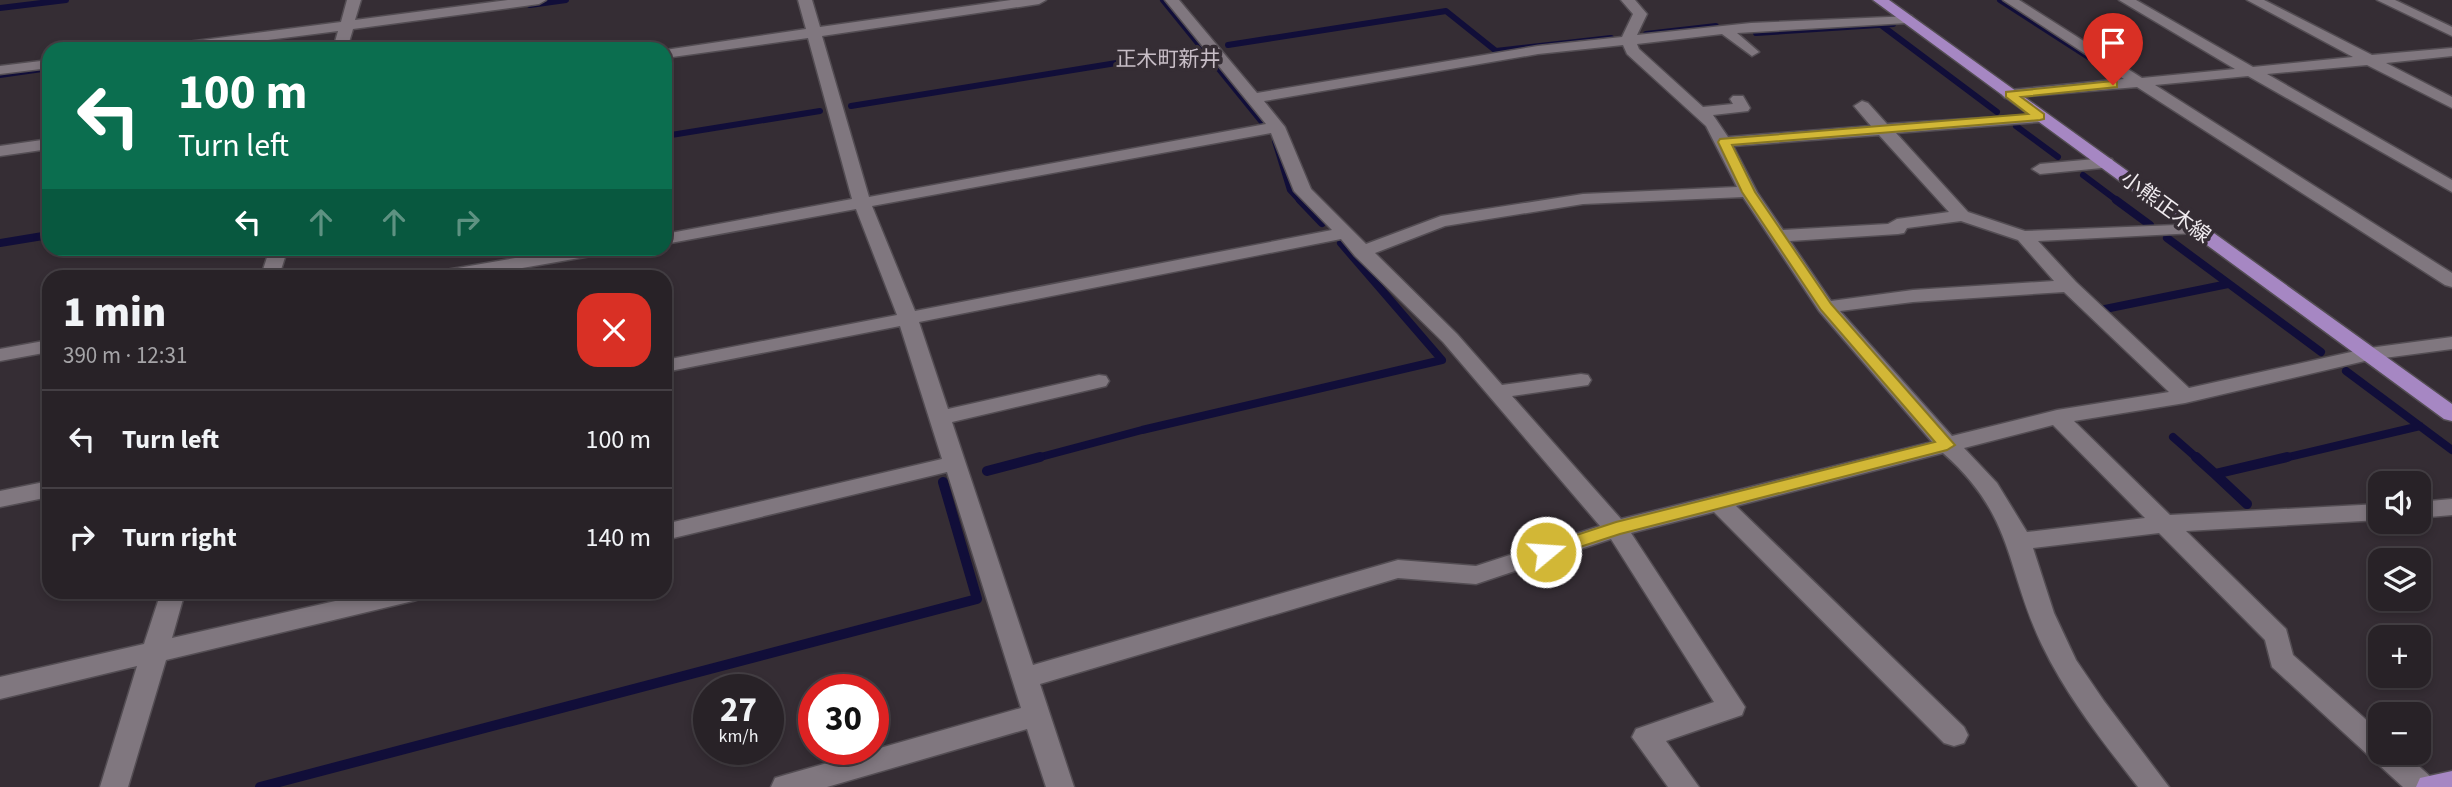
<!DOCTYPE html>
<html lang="en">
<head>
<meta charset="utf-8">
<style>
	:root { --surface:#282227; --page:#342f33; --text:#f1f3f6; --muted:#a5a4a7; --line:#443f44 }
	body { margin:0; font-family:"Source Sans 3","Noto Sans JP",sans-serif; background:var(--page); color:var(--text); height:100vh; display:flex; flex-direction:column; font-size:26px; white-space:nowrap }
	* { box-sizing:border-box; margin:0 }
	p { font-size:23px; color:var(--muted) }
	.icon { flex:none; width:38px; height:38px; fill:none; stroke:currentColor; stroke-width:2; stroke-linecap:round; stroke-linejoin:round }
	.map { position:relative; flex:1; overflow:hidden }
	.side { position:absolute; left:42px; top:270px; width:630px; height:329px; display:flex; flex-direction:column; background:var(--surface); border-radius:21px; box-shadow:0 4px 10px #0003,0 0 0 2px var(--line) }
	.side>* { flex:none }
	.guide { position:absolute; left:42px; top:42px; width:630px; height:214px; border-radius:21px; box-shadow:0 4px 10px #0003,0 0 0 2px var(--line); background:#0b6e4f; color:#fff; overflow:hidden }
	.fabs { position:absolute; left:2368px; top:471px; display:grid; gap:14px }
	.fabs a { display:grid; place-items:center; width:63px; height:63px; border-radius:14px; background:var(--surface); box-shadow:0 4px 10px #0003,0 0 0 2px var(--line); font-size:35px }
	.speed { position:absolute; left:693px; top:674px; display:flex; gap:14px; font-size:35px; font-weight:700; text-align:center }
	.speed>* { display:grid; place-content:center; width:91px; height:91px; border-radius:50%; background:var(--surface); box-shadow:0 4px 10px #0003,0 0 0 2px var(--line); line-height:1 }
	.speed small { font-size:18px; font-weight:400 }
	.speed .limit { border:10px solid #d22; background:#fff; color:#111 }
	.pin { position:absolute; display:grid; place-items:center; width:60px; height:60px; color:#fff; margin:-72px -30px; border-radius:50% 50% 50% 0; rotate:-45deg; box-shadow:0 0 7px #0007 }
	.pin .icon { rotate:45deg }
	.me { position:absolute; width:77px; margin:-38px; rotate:72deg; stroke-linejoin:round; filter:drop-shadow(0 0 5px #0008) }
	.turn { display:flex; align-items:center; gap:24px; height:147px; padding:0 21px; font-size:32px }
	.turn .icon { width:91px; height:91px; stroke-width:2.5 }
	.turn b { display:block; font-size:49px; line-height:60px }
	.lanes { display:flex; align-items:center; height:66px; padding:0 21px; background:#0003; justify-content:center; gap:35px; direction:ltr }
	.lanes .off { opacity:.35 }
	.round { display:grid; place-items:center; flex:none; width:74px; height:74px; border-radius:21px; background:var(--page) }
	.head { display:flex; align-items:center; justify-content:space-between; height:119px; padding:0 21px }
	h1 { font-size:42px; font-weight:800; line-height:52px }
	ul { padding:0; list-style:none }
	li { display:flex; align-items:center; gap:21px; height:98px; padding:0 21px; border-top:2px solid var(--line) }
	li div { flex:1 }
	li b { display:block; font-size:26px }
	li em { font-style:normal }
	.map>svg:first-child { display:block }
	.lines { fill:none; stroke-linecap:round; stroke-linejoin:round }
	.stream-far2 { stroke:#110e39; stroke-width:6 }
	.stream-far1 { stroke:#110e39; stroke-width:8 }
	.stream { stroke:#110e39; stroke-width:10 }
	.minor-casing { stroke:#534d53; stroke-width:3 }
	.major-casing { stroke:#534d53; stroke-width:3 }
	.minor { fill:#80777f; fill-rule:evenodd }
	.major { fill:#a687c3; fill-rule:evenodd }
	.route { fill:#d2b736; stroke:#887723; stroke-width:2 }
	.labels { text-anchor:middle; stroke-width:7; stroke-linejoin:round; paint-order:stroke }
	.far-quarter-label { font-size:21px; fill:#c7bdc6; stroke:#352d34 }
	.street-label { font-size:21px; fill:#f0ebef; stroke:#352d34 }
</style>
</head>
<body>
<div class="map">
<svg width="2452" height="787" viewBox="0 0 2452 787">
	<rect width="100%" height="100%" fill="#352d34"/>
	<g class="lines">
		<path class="stream-far2" d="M1163 0 1262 122
			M2000 0 2093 60
			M530 5 566 0
			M0 8 66 0
			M1881 25 1997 112
			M1756 33 1893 24
			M1646 34 1716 26
			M1228 45 1446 11 1496 51 1611 38
			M0 75 49 68
			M851 106 1203 49
			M2016 126 2058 157
			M665 136 820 111
			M1275 141 1290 190 1301 202
			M2083 175 2119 202"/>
		<path class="stream-far1" d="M1300 200 1322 223
			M2116 200 2150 225
			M2167 238 2321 352
			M0 243 49 235
			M2105 309 2228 284
			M2346 371 2452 450
			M2173 437 2198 459
			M1033 459 1142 430 1442 360 1341 243
			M2280 459 2420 426"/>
		<path class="stream" d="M2196 457 2215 474 2287 457
			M987 471 1040 457
			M2215 474 2247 504
			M260 787 977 599 943 482"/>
		<g class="minor-casing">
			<path id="minor" d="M347 0H361L355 20 508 0H546L539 4 353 29 347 49H333L338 31 198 49H158L165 45 341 22Z
				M798 0H812L820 27 1011 0H1046L1039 4 822 36 869 197 1266 124 1165 0H1179L1257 93 1538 46 1622 37 1633 14 1621 0H1635L1647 14 1637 35 1751 23 1912 16V22L1907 23 1737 33 1759 52 1752 56 1722 34 1637 44 1639 49 1703 107 1733 104 1730 99 1733 96H1743L1750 108 1748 111 1713 115 1728 137 1871 126 1854 106 1862 101 1868 103 1887 124 2046 114 2048 117 2046 120 2040 122 1896 133 1968 212 2025 231 2202 224 2205 228 2196 233 2038 241 2076 282 2189 388 2369 348 2452 337V349L2369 360 2185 403 2074 421 2170 515 2380 504V520L2186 531 2286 629 2293 655 2380 732V752H2403L2432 778 2436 787H2403L2272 667 2265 640 2159 533 2033 548 2054 613 2076 660 2104 701 2169 787H2138C2103 742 2067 697 2042 645 2005 568 2015 516 1943 453L1736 506 1964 727 1968 735 1964 743 1954 746 1944 743 1714 512 1631 533 1745 707 1742 715 1666 741 1699 787H1668L1632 737 1636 729 1714 702 1611 539 1476 584 1398 578 1040 684 1074 787H1046L1027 729 827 787H771L775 778 785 775 1021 708 947 472 665 540V524L942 459 900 326 665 372V360L897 315 856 209 665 244V234L852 199 808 38 665 58V50L806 29ZM1623 45 1627 54 1706 126 1737 187 1583 194 1441 216 1366 244 1311 189 1285 127 1264 101 1538 54ZM1271 133 1294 191 1332 230 915 311 872 206ZM1879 135 1949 212 1897 219 1888 224 1783 230 1757 192 1733 146ZM1743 197 1819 311 1932 442 1621 519 1512 396 1588 385 1591 380 1588 375 1581 374 1502 385 1457 334 1375 253 1445 226 1583 204ZM1961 221 2018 240 2054 281 1913 290 1831 301 1790 241 1898 234 1904 233 1907 228ZM1341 239 1355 256 1443 342 1600 526 1476 566 1398 560 1033 665 952 422 1106 386 1109 381 1106 376 1099 375 948 409 919 322ZM2064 292 2169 392 2057 410 1952 436 1840 311 1913 302ZM2053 425 2145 518 2027 532 1997 483 1964 448Z
				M2003 0H2019L2142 78 2235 69 2119 0H2136L2253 67 2353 57 2247 0H2264L2372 55 2452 48V56L2386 63 2452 97V108L2367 65 2267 74 2452 180V192L2248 76 2155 85 2452 273V287L2445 285 2137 87 2005 98 2002 95 2005 92 2010 90 2124 79Z
				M2377 0H2395L2452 27V36Z
				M49 60V68L0 74V66Z
				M49 139V149L0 156V146Z
				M2106 158 2112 159 2114 163 2112 167 2040 174 2032 169 2040 164Z
				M270 248H288L279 276H261Z
				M573 248H617L608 253 476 276H437L446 270Z
				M49 340V352L0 361V349Z
				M49 481V497L0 507V491Z
				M2452 499V515L2418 518V502Z
				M161 592H185L172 638 375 592H425L422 598 413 601 166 660 128 787H100L137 666 0 699V677L144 644Z"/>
		</g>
		<g class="major-casing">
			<path id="major" d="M1873 0H1889L2452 404V421L2444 419Z
				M2452 771V787H2416L2420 778Z"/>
		</g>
		<use href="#minor" class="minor"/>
		<use href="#major" class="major"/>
	</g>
	<path class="route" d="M2113 81 2117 82V87L2021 97 2044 114V119L2040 120 1732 145 1755 192 1831 304 1955 445 1947 450 1620 534 1546 558 1540 556 1537 552 1540 547 1616 522 1935 442 1821 310 1742 192 1718 142 1720 139 2028 114 2006 97V92Z"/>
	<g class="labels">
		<g class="far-quarter-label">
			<text x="1168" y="66">正木町新井</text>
		</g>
		<g class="street-label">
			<text transform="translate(2166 207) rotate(36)" y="7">小熊正木線</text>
		</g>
	</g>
</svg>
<div class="fabs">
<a><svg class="icon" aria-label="sound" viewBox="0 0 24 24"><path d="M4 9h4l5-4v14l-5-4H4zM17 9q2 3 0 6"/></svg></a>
<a><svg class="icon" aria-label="layers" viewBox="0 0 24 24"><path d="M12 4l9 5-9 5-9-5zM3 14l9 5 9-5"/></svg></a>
<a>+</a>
<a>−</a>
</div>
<div class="speed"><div>27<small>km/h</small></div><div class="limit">30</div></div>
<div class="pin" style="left:2113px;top:85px;background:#d93025"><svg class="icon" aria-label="arrive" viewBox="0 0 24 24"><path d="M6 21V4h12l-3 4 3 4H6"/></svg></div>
<svg class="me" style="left:1546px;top:552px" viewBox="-20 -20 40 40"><circle r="17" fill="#d2b736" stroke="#fff" stroke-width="3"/><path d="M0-11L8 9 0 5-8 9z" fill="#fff"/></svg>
<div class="guide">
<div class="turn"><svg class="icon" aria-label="left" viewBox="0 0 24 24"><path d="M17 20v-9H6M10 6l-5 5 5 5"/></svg><div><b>100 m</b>Turn left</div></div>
<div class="lanes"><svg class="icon" aria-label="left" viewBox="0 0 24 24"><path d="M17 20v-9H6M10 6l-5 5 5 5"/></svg><svg class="icon off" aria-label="ahead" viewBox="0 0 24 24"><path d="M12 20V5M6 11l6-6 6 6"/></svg><svg class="icon off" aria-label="ahead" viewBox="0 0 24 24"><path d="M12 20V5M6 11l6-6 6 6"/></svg><svg class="icon off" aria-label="right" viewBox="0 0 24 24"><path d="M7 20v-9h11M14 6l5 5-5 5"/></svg></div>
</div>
<section class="side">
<div class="head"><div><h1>1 min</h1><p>390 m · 12:31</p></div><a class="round" style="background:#d93025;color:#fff"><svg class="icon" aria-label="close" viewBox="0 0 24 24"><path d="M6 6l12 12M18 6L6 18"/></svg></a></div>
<ul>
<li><svg class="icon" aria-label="left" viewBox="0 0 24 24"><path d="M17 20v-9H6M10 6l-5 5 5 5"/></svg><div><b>Turn left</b></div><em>100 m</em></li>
<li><svg class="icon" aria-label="right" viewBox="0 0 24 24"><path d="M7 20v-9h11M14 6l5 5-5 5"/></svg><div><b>Turn right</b></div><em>140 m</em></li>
</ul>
</section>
</div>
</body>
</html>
